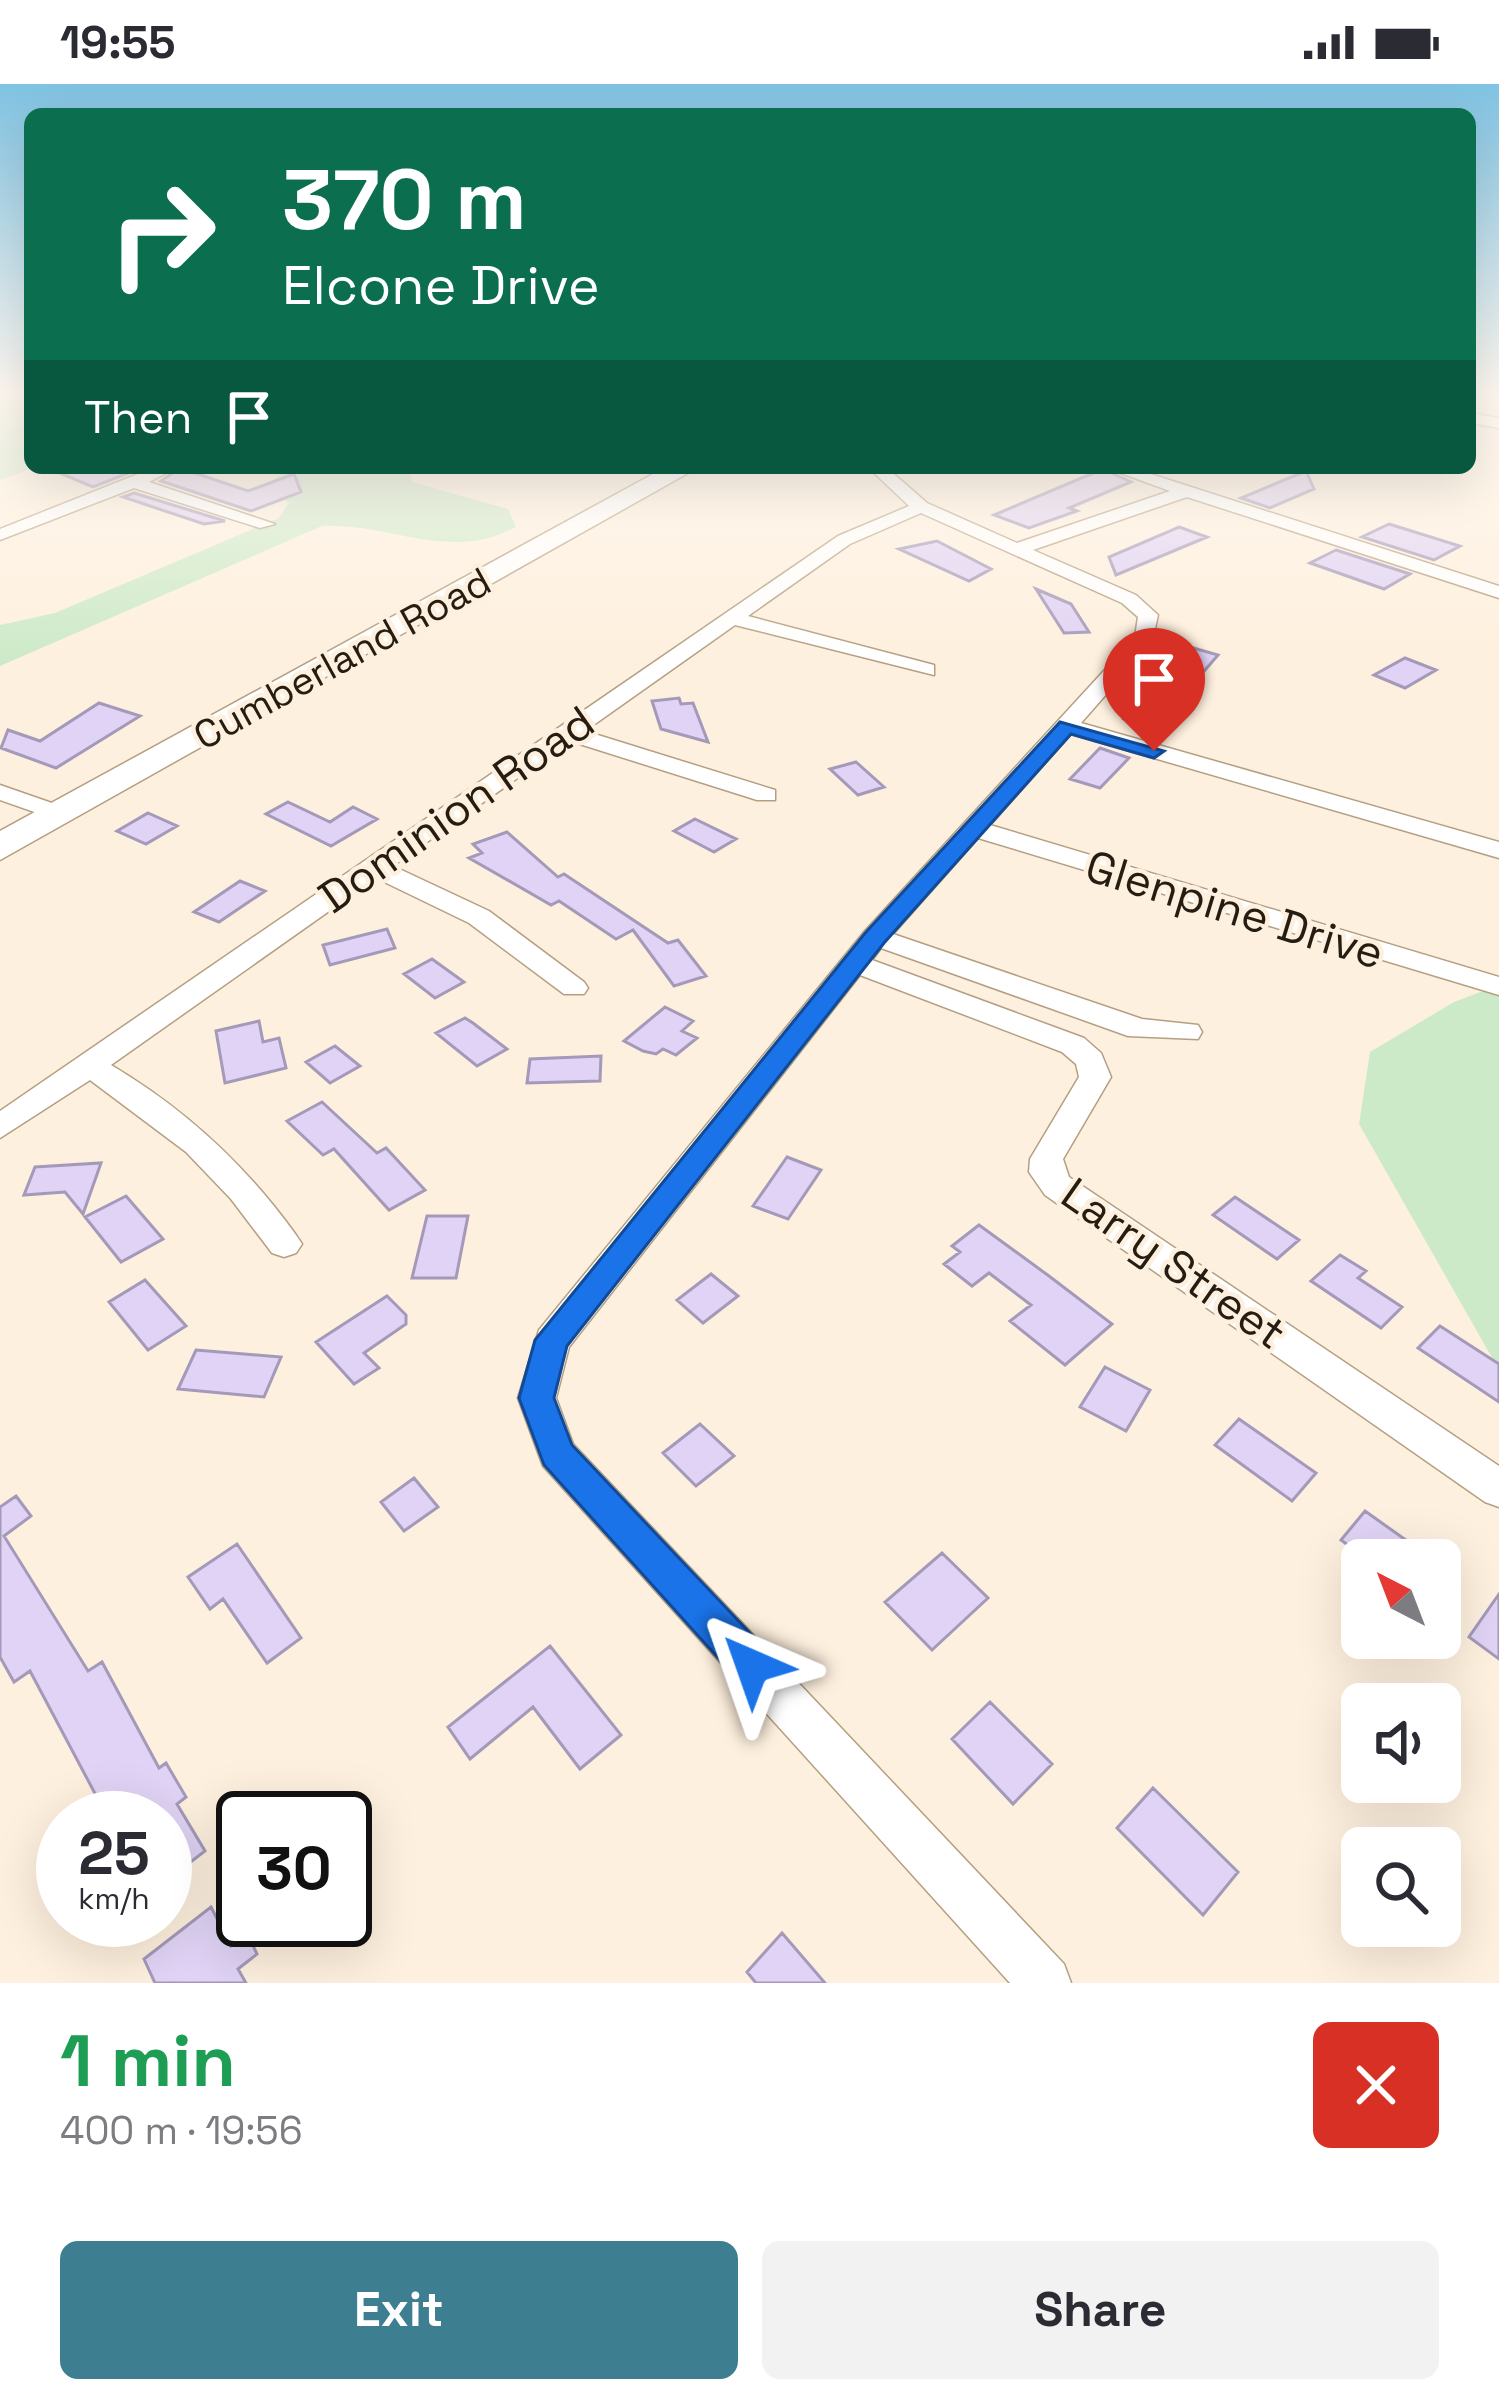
<!DOCTYPE html>
<html lang="en">
<head>
<meta charset="utf-8">
<style>
	:root { --surface:#fff; --page:#f2f2f3; --text:#2b2b33; --muted:#7c7c81; --accent:#3d7f90 }
	body { margin:0; font-family:"Space Grotesk",sans-serif; background:var(--page); color:var(--text); height:100vh; display:flex; flex-direction:column; font-size:45px; white-space:nowrap }
	* { box-sizing:border-box; margin:0 }
	p { font-size:39px; color:var(--muted) }
	.icon { flex:none; width:66px; height:66px; fill:none; stroke:currentColor; stroke-width:2; stroke-linecap:round; stroke-linejoin:round }
	.map { position:relative; height:1899px; overflow:hidden }
	.details { display:flex; flex-direction:column; background:var(--surface); flex:1 }
	.details>* { flex:none }
	.hud { position:absolute; left:24px; top:24px; width:1452px; height:366px; border-radius:18px; box-shadow:0 12px 48px #0002; background:#0b6e4f; color:#fff; overflow:hidden }
	.needle { width:78px; rotate:318deg }
	.tools { position:absolute; left:1341px; top:1455px; display:grid; gap:24px }
	.tools a { display:grid; place-items:center; width:120px; height:120px; border-radius:18px; background:var(--surface); box-shadow:0 12px 48px #0002; font-size:60px }
	.speed { position:absolute; left:36px; top:1707px; display:flex; gap:24px; font-size:60px; font-weight:700; text-align:center }
	.speed>* { display:grid; place-content:center; width:156px; height:156px; border-radius:50%; background:var(--surface); box-shadow:0 12px 48px #0002; line-height:1 }
	.speed small { font-size:30px; font-weight:400 }
	.speed .limit { border:6px solid #111; border-radius:18px; background:#fff; color:#111 }
	.pin { position:absolute; display:grid; place-items:center; width:102px; height:102px; color:#fff; margin:-123px -51px; border-radius:50% 50% 50% 0; rotate:-45deg; box-shadow:0 0 12px #0007 }
	.pin .icon { rotate:45deg }
	.me { position:absolute; width:132px; margin:-66px; rotate:317deg; stroke-linejoin:round; filter:drop-shadow(0 0 9px #0008) }
	.turn { display:flex; align-items:center; gap:42px; height:252px; padding:0 60px; font-size:54px }
	.turn .icon { width:156px; height:156px; stroke-width:2.5 }
	.turn b { display:block; font-size:84px; line-height:102px }
	.then { display:flex; align-items:center; height:114px; padding:0 60px; background:#0003; gap:24px; font-size:45px }
	.round { display:grid; place-items:center; flex:none; width:126px; height:126px; border-radius:18px; background:var(--page) }
	.head { display:flex; align-items:center; justify-content:space-between; height:204px; padding:0 60px }
	h1 { font-size:72px; font-weight:600; line-height:90px; color:#1e9e55 }
	.cta { display:flex; gap:24px; margin-top:auto; padding:24px 60px }
	.cta a { flex:1; height:138px; border-radius:18px; background:var(--accent); color:#fff; font-size:48px; font-weight:600; line-height:138px; text-align:center }
	.cta a+a { background:var(--page); color:var(--text) }
	.status { display:flex; justify-content:space-between; align-items:center; height:84px; padding:0 60px; background:var(--surface); direction:ltr }
	.status svg { height:33px; fill:currentColor }
	.map>svg:first-child { display:block }
	.green { fill:#cdeac8 }
	.lines { fill:none; stroke-linecap:round; stroke-linejoin:round }
	.stream { stroke:#85d9db; stroke-width:4.5 }
	.building { fill:#e0d3f5; stroke:#a499b9; stroke-width:3 }
	.street-casing { stroke:#b59f82; stroke-width:3 }
	.primary-casing { stroke:#b59f82; stroke-width:3 }
	.street { fill:#fff; fill-rule:evenodd }
	.primary { fill:#fff; fill-rule:evenodd }
	.route { fill:#1a73e8; stroke:#114b97; stroke-width:3 }
	.labels { text-anchor:middle; stroke-width:9; stroke-linejoin:round; paint-order:stroke }
	.far-street-label { font-size:39px; fill:#251d12; stroke:#fef0de }
	.street-label { font-size:45px; fill:#251d12; stroke:#fef0de }
</style>
</head>
<body>
<div class="status"><b>19:55</b><svg viewBox="0 0 49 12"><path d="M0 12V9h3v3zM5 12V6h3v6zM10 12V3h3v9zM15 12V0h3v12zM26 1h20v11H26zM47 4h2v5h-2z"/></svg></div>
<div class="map">
<svg width="1499" height="1899" viewBox="0 0 1499 1899">
	<rect width="100%" height="100%" fill="#fef0de"/>
	<path class="green" d="M0 310H30L33 384 0 396Z
		M288 384H410L412 398 508 425 516 443C449 479 392 439 322 442L0 582V541L55 529 279 434 289 419 266 403Z
		M1499 901V1286L1359 1040 1370 968 1454 918Z"/>
	<g class="lines">
		<path class="stream" d="M0 311 5 310"/>
	</g>
	<path class="building" d="M48 384H141L93 403Z
		M180 384 248 407 294 390 301 408 251 427 161 397Z
		M1103 385 1131 398 1069 424 1077 427 1029 444 994 431Z
		M1306 387 1314 405 1270 424 1241 414Z
		M134 409 225 437 204 440 123 413Z
		M1389 440 1460 462 1434 476 1362 453Z
		M1179 443 1207 453 1116 491 1109 473Z
		M937 457 991 485 969 497 899 465Z
		M1336 466 1410 490 1384 505 1310 479Z
		M1036 505 1071 520 1089 548 1064 549Z
		M1190 563 1218 571 1155 644 1124 635Z
		M1405 574 1436 586 1405 604 1374 591Z
		M679 614 681 620 693 619 708 658 661 645 652 617Z
		M99 619 140 632 56 684 1 664 8 646 40 657Z
		M1100 664 1129 674 1100 704 1070 695Z
		M856 678 884 703 858 711 830 685Z
		M288 718 330 738 353 723 377 735 331 762 266 730Z
		M148 729 177 742 146 760 117 747Z
		M695 735 736 755 714 768 674 747Z
		M507 748 558 793 564 790 668 859 678 856 706 892 674 902 633 846 616 855 559 817 551 821 469 774 482 769 473 760Z
		M240 797 265 807 219 838 194 828Z
		M387 845 395 864 330 881 323 861Z
		M432 875 464 898 435 914 404 890Z
		M665 923 693 937 682 947 697 954 676 971 663 965 656 970 643 967 624 957Z
		M465 934 473 939 507 965 477 982 436 949Z
		M259 937 263 958 279 954 286 984 225 999 216 947Z
		M335 962 360 982 330 999 306 978Z
		M601 972 600 997 527 999 530 975Z
		M322 1018 377 1069 386 1064 425 1106 389 1126 334 1065 323 1071 287 1037Z
		M787 1073 821 1086 788 1135 753 1122Z
		M101 1079 83 1130 65 1108 24 1111 35 1083Z
		M126 1112 163 1155 121 1178 85 1133Z
		M1235 1113 1299 1156 1277 1175 1213 1131Z
		M427 1132H468L456 1194H412Z
		M979 1141 1049 1192 1112 1240 1065 1281 1010 1237 1031 1221 989 1189 972 1202 944 1180 960 1168 952 1162Z
		M1340 1171 1366 1187 1358 1194 1402 1223 1381 1244 1311 1197Z
		M711 1190 738 1212 703 1239 677 1216Z
		M145 1196 186 1242 148 1266 109 1218Z
		M387 1212 406 1231V1240L364 1269 379 1284 354 1300 316 1258Z
		M1440 1242 1499 1280V1318L1418 1264Z
		M196 1266 281 1273 264 1313 178 1305Z
		M1105 1283 1150 1306 1126 1347 1080 1323Z
		M1239 1335 1316 1389 1292 1417 1215 1361Z
		M700 1340 734 1372 696 1402 663 1369Z
		M414 1394 438 1423 404 1447 381 1418Z
		M16 1412 31 1432 4 1452 88 1587 102 1578 159 1684 166 1679 186 1713 177 1720 205 1767 165 1798V1734H108L30 1587 14 1598 0 1573V1423Z
		M1365 1427 1434 1476H1368L1341 1456Z
		M237 1460 301 1554 267 1579 223 1515 210 1525 188 1493Z
		M942 1469 988 1514 932 1566 885 1518Z
		M1499 1510V1575L1469 1553Z
		M550 1562 621 1651 580 1685 533 1623 470 1675 448 1643Z
		M990 1618 1052 1680 1013 1720 952 1655Z
		M1153 1704 1238 1788 1203 1831 1117 1744Z
		M211 1823 231 1862 247 1849 257 1870 238 1885 246 1899H155L144 1875Z
		M782 1849 825 1899H756L747 1888Z"/>
	<g class="lines">
		<g class="street-casing">
			<path id="street" d="M1470 329 1499 334V344L1470 339Z
				M153 384H176L149 398 275 440 260 444 134 404 0 456V445Z
				M869 384H887L927 419 1017 459 1170 407 1107 384H1132L1499 502V514L1187 413 1033 466 1136 511 1158 531 1152 558 1081 639 1499 758V774L1071 650 990 741 1499 893V911L978 754 893 850 1142 935 1198 941 1202 948 1198 955 1128 952 881 864 872 876 1084 954 1101 969 1111 993 1063 1075 1069 1093 1499 1382V1423L1485 1418 1045 1111 1029 1088 1030 1075 1079 993 1076 980 1062 968 860 891 569 1263 556 1314 573 1360 1064 1880 1071 1899H1010L543 1382 518 1314 539 1246 865 847 1135 553 1138 533 1122 519 921 429 850 460 748 532 934 581V591L735 541 585 647 775 706V716H757L570 657 393 782 489 827 584 898 588 904 584 910H564L469 839 376 794 111 981C185 1025 245 1080 296 1151L302 1160 296 1169 284 1173 272 1169 231 1115 186 1068 90 996 0 1054V1027L838 452 909 422Z
				M0 701 69 725 72 730 60 737 0 716Z"/>
		</g>
		<g class="primary-casing">
			<path id="primary" d="M664 384H697L0 776V747Z"/>
		</g>
		<use href="#street" class="street"/>
		<use href="#primary" class="primary"/>
	</g>
	<linearGradient id="sky" x2="0" y2="1"><stop stop-color="#80c3e3"/><stop offset="0.54" stop-color="#fff8f0"/><stop offset="1" stop-color="#fff8f0" stop-opacity="0"/></linearGradient>
	<rect width="1499" height="575" fill="url(#sky)"/>
	<path class="route" d="M1060 638 1164 667 1154 674 1071 650 884 859 567 1262 554 1314 572 1361 767 1567 773 1582 767 1596 752 1602 738 1596 544 1381 519 1314 535 1256 866 848Z"/>
	<g class="labels">
		<g class="far-street-label">
			<text transform="translate(342 574) rotate(-29)" y="14">Cumberland Road</text>
		</g>
		<g class="street-label">
			<text transform="translate(456 725) rotate(-35)" y="16">Dominion Road</text>
			<text transform="translate(1235 825) rotate(17)" y="16">Glenpine Drive</text>
			<text transform="translate(1174 1179) rotate(35)" y="16">Larry Street</text>
		</g>
	</g>
</svg>
<div class="tools">
<a><svg class="needle" viewBox="-14 -14 28 28"><path d="M0-13l5 13h-10z" fill="#e53935"/><path d="M0 13l5-13h-10z" fill="#7c7c81"/></svg></a>
<a><svg class="icon" aria-label="sound" viewBox="0 0 24 24"><path d="M4 9h4l5-4v14l-5-4H4zM17 9q2 3 0 6"/></svg></a>
<a><svg class="icon" aria-label="search" viewBox="0 0 24 24"><circle cx="10" cy="10" r="6"/><path d="M15 15l6 6"/></svg></a>
</div>
<div class="speed"><div>25<small>km/h</small></div><div class="limit">30</div></div>
<div class="pin" style="left:1154px;top:667px;background:#d93025"><svg class="icon" aria-label="arrive" viewBox="0 0 24 24"><path d="M6 21V4h12l-3 4 3 4H6"/></svg></div>
<svg class="me" style="left:752px;top:1582px" viewBox="-20 -20 40 40"><path d="M0-17L14 15 0 8-14 15z" fill="#1a73e8" stroke="#fff" stroke-width="4"/></svg>
<div class="hud">
<div class="turn"><svg class="icon" aria-label="right" viewBox="0 0 24 24"><path d="M7 20v-9h11M14 6l5 5-5 5"/></svg><div><b>370 m</b>Elcone Drive</div></div>
<div class="then">Then<svg class="icon" aria-label="arrive" viewBox="0 0 24 24"><path d="M6 21V4h12l-3 4 3 4H6"/></svg></div>
</div>
</div>
<section class="details">
<div class="head"><div><h1>1 min</h1><p>400 m · 19:56</p></div><a class="round" style="background:#d93025;color:#fff"><svg class="icon" aria-label="close" viewBox="0 0 24 24"><path d="M6 6l12 12M18 6L6 18"/></svg></a></div>
<div class="cta"><a>Exit</a><a>Share</a></div>
</section>
</body>
</html>
